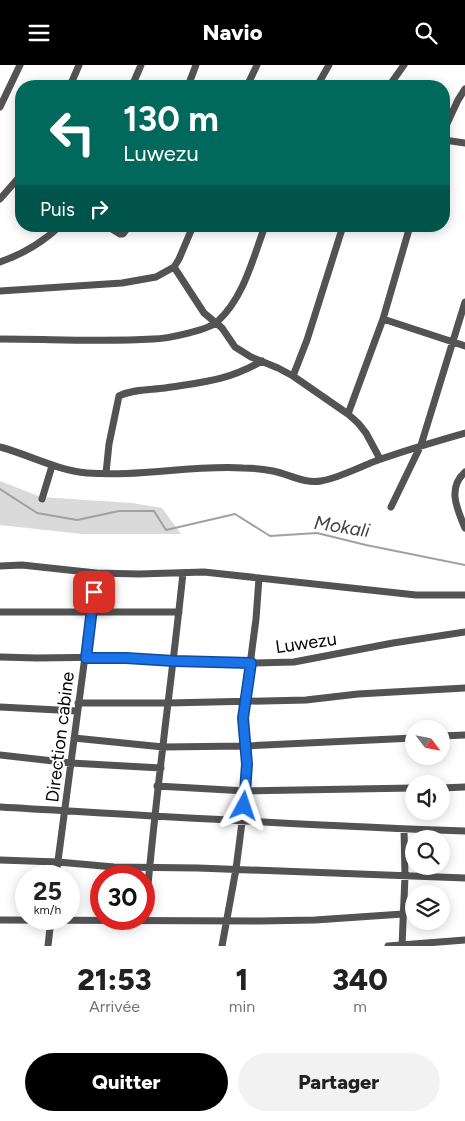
<!DOCTYPE html>
<html lang="fr">
<head>
<meta charset="utf-8">
<style>
	:root { --surface:#fff; --page:#f2f2f2; --text:#222; --muted:#767676; --accent:#000 }
	body { margin:0; font-family:Figtree,sans-serif; background:var(--page); color:var(--text); height:100vh; display:flex; flex-direction:column; font-size:19px; white-space:nowrap }
	* { box-sizing:border-box; margin:0 }
	p { font-size:16px; color:var(--muted) }
	.icon { flex:none; width:28px; height:28px; fill:none; stroke:currentColor; stroke-width:2; stroke-linecap:round; stroke-linejoin:round }
	.map { position:relative; height:881px; overflow:hidden }
	.side { display:flex; flex-direction:column; background:var(--surface); flex:1 }
	.side>* { flex:none }
	.guide { position:absolute; left:15px; top:15px; width:435px; height:152px; border-radius:20px; box-shadow:0 2px 12px #0003; background:#00695c; color:#fff; overflow:hidden }
	.needle { width:32px; rotate:122deg }
	.fabs { position:absolute; left:405px; top:655px; display:grid; gap:10px }
	.fabs a { display:grid; place-items:center; width:45px; height:45px; border-radius:50%; background:var(--surface); box-shadow:0 2px 12px #0003; font-size:25px }
	.speed { position:absolute; left:15px; top:800px; display:flex; gap:10px; font-size:25px; font-weight:700; text-align:center }
	.speed>* { display:grid; place-content:center; width:65px; height:65px; border-radius:50%; background:var(--surface); box-shadow:0 2px 12px #0003; line-height:1 }
	.speed small { font-size:12px; font-weight:400 }
	.speed .limit { border:8px solid #d22; background:#fff; color:#111 }
	.pin { position:absolute; display:grid; place-items:center; width:42px; height:42px; color:#fff; margin:-21px; border-radius:10px; box-shadow:0 2px 8px #0006 }
	.me { position:absolute; width:55px; margin:-28px; rotate:5deg; stroke-linejoin:round; filter:drop-shadow(0 0 4px #0008) }
	.turn { display:flex; align-items:center; gap:18px; height:105px; padding:0 25px; font-size:22px }
	.turn .icon { width:65px; height:65px; stroke-width:2.5 }
	.turn b { display:block; font-size:35px; line-height:42px }
	.then { display:flex; align-items:center; height:48px; padding:0 25px; background:#0003; gap:10px; font-size:19px }
	.eta { display:flex; justify-content:space-evenly; align-items:center; height:85px; text-align:center }
	.eta b { font-size:30px; font-weight:800; line-height:35px }
	.primary-button { display:flex; gap:10px; margin-top:auto; padding:10px 25px }
	.primary-button a { flex:1; height:58px; border-radius:30px; background:var(--accent); color:#fff; font-size:20px; font-weight:800; line-height:58px; text-align:center }
	.primary-button a+a { background:var(--page); color:var(--text) }
	header { display:flex; justify-content:space-between; align-items:center; height:65px; padding:0 25px; background:var(--accent); color:#fff; font-size:22px; font-weight:800 }
	.map>svg:first-child { display:block }
	.green { fill:#dadada }
	.lines { fill:none; stroke-linecap:round; stroke-linejoin:round }
	.stream { stroke:#a1a1a1; stroke-width:2 }
	.street { stroke:#535353; stroke-width:7 }
	.route-casing { stroke:#114b97; stroke-width:12 }
	.route { stroke:#1a73e8; stroke-width:9 }
	.labels { text-anchor:middle; stroke-width:4; stroke-linejoin:round; paint-order:stroke }
	.street-label { font-size:18px; fill:#000; stroke:#fff }
	.water-label { font-size:19px; font-style:italic; fill:#424242; stroke:#fff }
</style>
</head>
<body>
<header><svg class="icon" aria-label="menu" viewBox="0 0 24 24"><path d="M4 6h16M4 12h16M4 18h16"/></svg>Navio<svg class="icon" aria-label="search" viewBox="0 0 24 24"><circle cx="10" cy="10" r="6"/><path d="M15 15l6 6"/></svg></header>
<div class="map">
<svg width="465" height="881" viewBox="0 0 465 881">
	<rect width="100%" height="100%" fill="#fff"/>
	<path class="green" d="M0 416 41 432 132 438 162 443 181 469H82L0 460Z"/>
	<g class="lines">
		<path class="stream" d="M0 424 37 448 77 455 119 446H154L166 465 235 449 270 471 317 468 366 480 465 500"/>
		<path class="street" d="M70 21 79 0
			M132 21 141 0
			M188 21 196 0
			M247 21 257 0
			M317 21 329 0
			M389 21 404 0
			M0 42 20 0
			M444 65 458 35 465 24
			M444 75 465 78
			M0 134 21 110
			M107 161 120 169H123L129 161
			M0 197C23 189 42 178 60 161
			M174 202 204 248 222 263 235 282 251 292 278 303 293 311 348 349 358 358 366 368 380 394
			M0 226 122 218 156 212 174 202 179 194 193 161
			M383 254 465 281
			M0 274C51 274 102 277 153 274 166 274 210 265 218 256 244 232 253 193 265 161
			M293 311 307 275 343 161
			M348 349 383 254 410 161
			M0 382C30 390 56 405 87 408 139 412 191 400 243 403 253 403 263 404 273 406 289 409 304 419 321 416 342 412 361 401 381 394 409 384 437 376 465 368
			M465 407C447 423 457 444 465 463
			M106 408 109 379 119 331C133 324 150 325 165 323 204 317 227 316 262 296
			M42 434 52 401
			M391 442 421 380 465 237
			M0 501 22 500 96 508 139 509 204 507 416 530H465
			M0 547H179
			M0 592 37 593 113 592 174 596 251 598 294 597 393 578 465 567
			M78 638H168L306 635 358 629 465 623
			M0 642 77 646
			M441 671 465 670
			M74 673 163 682 245 681 414 673
			M0 690 71 698 161 703
			M157 721 246 726 414 723
			M441 723 465 722
			M0 742C155 751 310 761 465 766
			M0 795 58 797 114 802 198 803 465 813
			M56 811 96 508
			M0 855 260 856 315 855 403 849
			M145 855C154 738 171 623 183 508
			M48 881 51 854
			M222 881 236 804 246 726 247 693 243 653 256 554 259 513
			M388 881 465 875
			M402 881 405 811 404 764"/>
	</g>
	<g class="lines">
		<g class="route-casing">
			<path id="route" d="M94 527 86 593H126L174 596 251 598 243 653 247 699 244 741"/>
		</g>
		<use href="#route" class="route"/>
	</g>
	<g class="labels">
		<g class="street-label">
			<text transform="translate(306 578) rotate(-8)" y="6">Luwezu</text>
			<text transform="translate(60 672) rotate(-83)" y="6">Direction cabine</text>
		</g>
		<g class="water-label">
			<text transform="translate(342 461) rotate(9)" y="7">Mokali</text>
		</g>
	</g>
</svg>
<div class="fabs">
<a><svg class="needle" viewBox="-14 -14 28 28"><path d="M0-13l5 13h-10z" fill="#e53935"/><path d="M0 13l5-13h-10z" fill="#767676"/></svg></a>
<a><svg class="icon" aria-label="sound" viewBox="0 0 24 24"><path d="M4 9h4l5-4v14l-5-4H4zM17 9q2 3 0 6"/></svg></a>
<a><svg class="icon" aria-label="search" viewBox="0 0 24 24"><circle cx="10" cy="10" r="6"/><path d="M15 15l6 6"/></svg></a>
<a><svg class="icon" aria-label="layers" viewBox="0 0 24 24"><path d="M12 4l9 5-9 5-9-5zM3 14l9 5 9-5"/></svg></a>
</div>
<div class="speed"><div>25<small>km/h</small></div><div class="limit">30</div></div>
<div class="pin" style="left:94px;top:527px;background:#d93025"><svg class="icon" aria-label="arrive" viewBox="0 0 24 24"><path d="M6 21V4h12l-3 4 3 4H6"/></svg></div>
<svg class="me" style="left:244px;top:741px" viewBox="-20 -20 40 40"><path d="M0-17L14 15 0 8-14 15z" fill="#1a73e8" stroke="#fff" stroke-width="4"/></svg>
<div class="guide">
<div class="turn"><svg class="icon" aria-label="left" viewBox="0 0 24 24"><path d="M17 20v-9H6M10 6l-5 5 5 5"/></svg><div><b>130 m</b>Luwezu</div></div>
<div class="then">Puis<svg class="icon" aria-label="right" viewBox="0 0 24 24"><path d="M7 20v-9h11M14 6l5 5-5 5"/></svg></div>
</div>
</div>
<section class="side">
<div class="eta">
<div><b>21:53</b><p>Arrivée</p></div>
<div><b>1</b><p>min</p></div>
<div><b>340</b><p>m</p></div>
</div>
<div class="primary-button"><a>Quitter</a><a>Partager</a></div>
</section>
</body>
</html>
